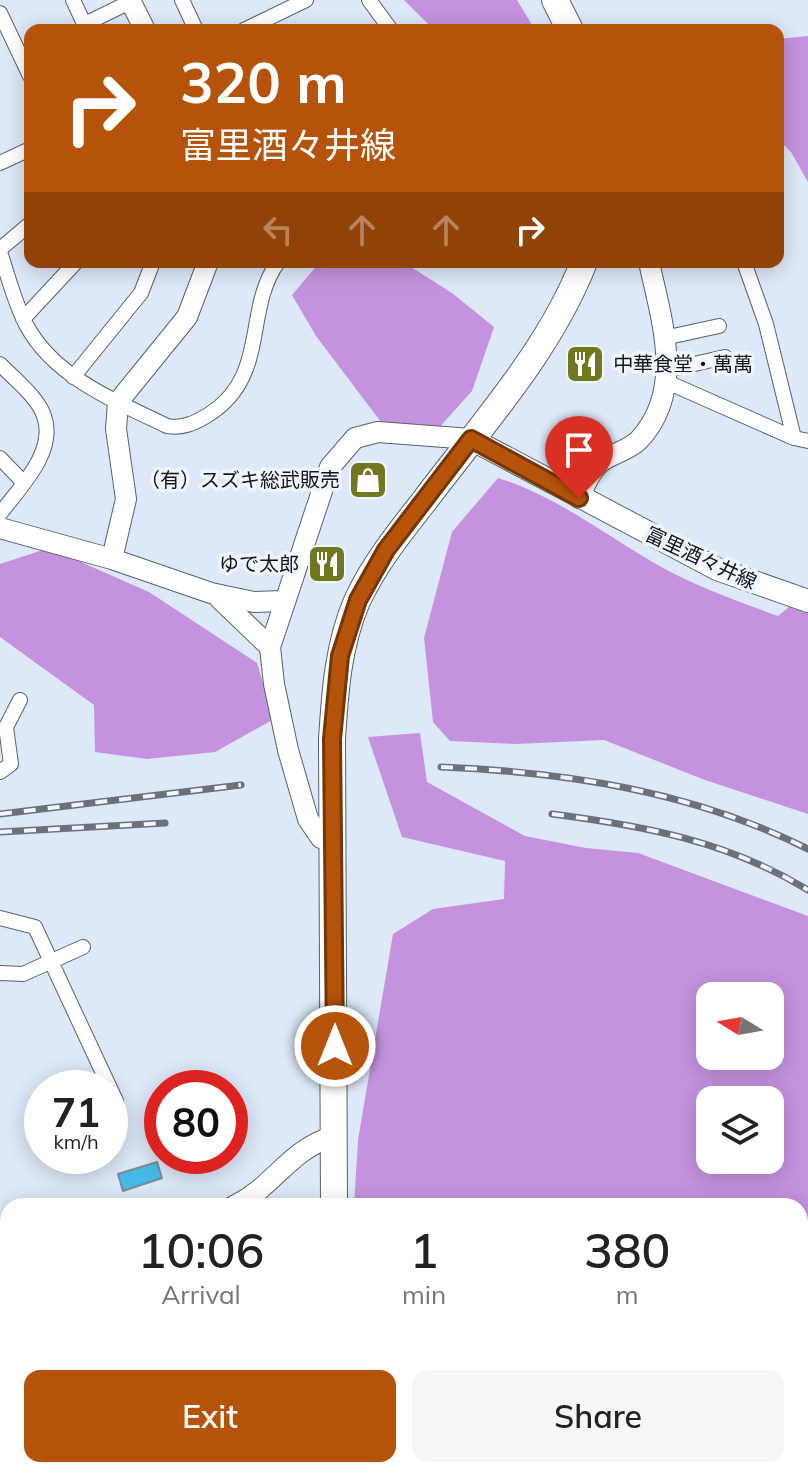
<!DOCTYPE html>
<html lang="en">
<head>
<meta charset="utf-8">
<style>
	:root { --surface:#fff; --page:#f6f6f6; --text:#222; --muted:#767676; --accent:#b45309 }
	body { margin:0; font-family:Mulish,"Noto Sans JP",sans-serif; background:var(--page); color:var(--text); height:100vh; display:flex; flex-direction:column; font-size:30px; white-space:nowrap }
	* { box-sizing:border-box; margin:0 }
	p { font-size:26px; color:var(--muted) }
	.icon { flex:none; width:44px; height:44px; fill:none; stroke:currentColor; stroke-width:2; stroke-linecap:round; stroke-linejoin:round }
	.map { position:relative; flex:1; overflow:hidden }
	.details { position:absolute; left:0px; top:1198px; width:808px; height:280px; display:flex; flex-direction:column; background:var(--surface); border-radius:24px 24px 0 0; box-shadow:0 4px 20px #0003 }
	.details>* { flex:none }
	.guide { position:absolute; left:24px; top:24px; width:760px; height:244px; border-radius:16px; box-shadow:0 4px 20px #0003; background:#b45309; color:#fff; overflow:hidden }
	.needle { width:52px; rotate:281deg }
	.fabs { position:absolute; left:696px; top:982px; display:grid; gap:16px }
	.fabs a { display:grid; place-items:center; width:88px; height:88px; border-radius:16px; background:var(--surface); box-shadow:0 4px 20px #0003; font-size:40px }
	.speed { position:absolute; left:24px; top:1070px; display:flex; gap:16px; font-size:40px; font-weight:700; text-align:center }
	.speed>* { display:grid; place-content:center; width:104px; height:104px; border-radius:50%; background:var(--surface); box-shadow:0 4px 20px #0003; line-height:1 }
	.speed small { font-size:20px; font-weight:400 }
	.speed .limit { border:12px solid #d22; background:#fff; color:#111 }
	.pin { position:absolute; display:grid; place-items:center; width:68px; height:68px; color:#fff; margin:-82px -34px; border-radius:50% 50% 50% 0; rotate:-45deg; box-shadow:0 0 8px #0007 }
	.pin .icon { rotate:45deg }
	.me { position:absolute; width:88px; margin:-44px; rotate:0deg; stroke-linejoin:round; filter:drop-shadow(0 0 6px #0008) }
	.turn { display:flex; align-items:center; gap:28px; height:168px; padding:0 24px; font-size:36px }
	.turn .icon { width:104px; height:104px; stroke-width:2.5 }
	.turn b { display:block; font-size:56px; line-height:68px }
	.lanes { display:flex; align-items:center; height:76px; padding:0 24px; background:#0003; justify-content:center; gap:40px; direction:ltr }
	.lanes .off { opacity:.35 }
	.eta { display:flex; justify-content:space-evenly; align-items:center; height:136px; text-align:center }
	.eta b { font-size:48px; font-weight:600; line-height:56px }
	.button { display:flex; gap:16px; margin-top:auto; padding:16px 24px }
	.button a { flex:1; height:92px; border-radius:16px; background:var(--accent); color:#fff; font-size:32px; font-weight:600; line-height:92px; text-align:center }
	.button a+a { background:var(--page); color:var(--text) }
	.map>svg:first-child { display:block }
	.forest { fill:#c592df; fill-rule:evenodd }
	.building { fill:#46bae6; stroke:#798c94; stroke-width:2 }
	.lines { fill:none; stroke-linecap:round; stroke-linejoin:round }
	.street-casing { stroke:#57616e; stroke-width:16 }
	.secondary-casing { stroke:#57616e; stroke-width:22 }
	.primary-casing { stroke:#57616e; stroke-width:24 }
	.highway-casing { stroke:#57616e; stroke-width:28 }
	.path { stroke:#777f89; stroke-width:2; stroke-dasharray:4 4; stroke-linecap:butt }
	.street { stroke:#fff; stroke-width:14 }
	.secondary { stroke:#fff; stroke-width:20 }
	.primary { stroke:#fff; stroke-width:22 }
	.highway { stroke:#fff; stroke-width:26 }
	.rail-casing { stroke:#6a717b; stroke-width:7 }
	.rail { stroke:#eef5fe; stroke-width:4; stroke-dasharray:12; stroke-linecap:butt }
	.route-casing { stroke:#753606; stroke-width:20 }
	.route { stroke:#b45309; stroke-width:14 }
	.labels { text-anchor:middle; stroke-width:7; stroke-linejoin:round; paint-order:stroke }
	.poi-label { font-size:20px; fill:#12161b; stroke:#eef5fe; text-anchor:end }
	.street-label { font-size:20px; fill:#12161b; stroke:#eef5fe }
</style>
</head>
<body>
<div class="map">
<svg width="808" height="1478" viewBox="0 0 808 1478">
	<rect width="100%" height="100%" fill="#dde8f8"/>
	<path class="forest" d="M404 0H517L535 30H434Z
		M808 36V182L791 152 778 139V39Z
		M320 262H403L452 293 494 327 472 391 436 431 407 432 381 422 316 336 292 295Z
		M498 478C559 497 609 538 665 569 700 588 740 602 778 616L795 602 808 611V814L705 780 604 740 516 744 450 741 433 722 424 638 452 532Z
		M49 548 149 592 257 663 274 719 215 752 147 759 95 752 94 705 0 637V564Z
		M420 733 427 782 525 836 586 848 638 853 808 916V1363L800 1367V1206H354L358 1140 393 934 433 909 504 899 505 861 402 837 368 737ZM710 996H770V1056H710ZM710 1100H770V1160H710Z
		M8 1453V1470H188V1478H0V1465Z
		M808 1462V1478H715L716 1470H800V1464Z
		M431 1470H619V1478H425Z"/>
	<path class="building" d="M157 1162 162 1178 123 1191 118 1174Z"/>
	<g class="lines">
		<g class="street-casing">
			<path id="street" d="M73 0 87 30
				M182 0 196 30
				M369 0 391 30
				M0 13 30 76
				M85 24 134 0
				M244 30 306 0
				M0 163 30 149
				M0 249 30 224
				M0 252C7 273 13 296 22 316 47 375 114 400 167 426 182 429 195 423 208 415 270 376 243 311 278 262
				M744 262 766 324 794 438
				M23 319 76 262
				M664 338 719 326
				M0 364C13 378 38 397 44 416 57 452 19 488 0 514
				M668 370 725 357
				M73 377 141 293 153 262
				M667 382 794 438 808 441
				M0 458 23 482
				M0 772 11 764 6 727 20 700
				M0 918 35 927 116 1101
				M0 973 23 974 83 947
				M800 1376 808 1368
				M628 1478 632 1470"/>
		</g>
		<g class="secondary-casing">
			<path id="secondary" d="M130 0 145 30
				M579 498C586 483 592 466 607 458 618 452 630 449 639 440 686 390 661 319 649 262
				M0 528 112 559 211 593 254 602 283 601
				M112 559 126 499 116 429 118 402 187 317 208 262
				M219 598 270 647
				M333 840 321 838 308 819 288 750 274 684 270 647 330 467 355 438 378 432 471 439
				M234 1206C274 1187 288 1150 334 1136
				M0 1276 8 1273"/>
		</g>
		<g class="primary-casing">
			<path id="primary" d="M471 439 717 569 808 601"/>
		</g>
		<g class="highway-casing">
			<path id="highway" d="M555 0 570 30
				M334 1206 332 739C335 692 338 645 357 601 374 564 400 532 425 500 483 423 549 351 584 262
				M335 1470V1478"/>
		</g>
		<path class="path" d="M310 1470 311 1478"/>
		<use href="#street" class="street"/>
		<use href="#secondary" class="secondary"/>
		<use href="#primary" class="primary"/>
		<use href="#highway" class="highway"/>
		<g class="rail-casing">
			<path id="rail" d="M441 767C568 772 694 792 808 849
				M0 814 241 785
				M552 814C645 826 727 841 808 890
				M0 832 165 823"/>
		</g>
		<use href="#rail" class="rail"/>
	</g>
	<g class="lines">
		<g class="route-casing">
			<path id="route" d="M335 1046 332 739 340 656 358 600 386 550 471 439 579 498"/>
		</g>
		<use href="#route" class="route"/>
	</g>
	<defs>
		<g id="restaurant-square" transform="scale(2)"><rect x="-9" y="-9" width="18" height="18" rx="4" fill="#71771f" stroke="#eef5fe"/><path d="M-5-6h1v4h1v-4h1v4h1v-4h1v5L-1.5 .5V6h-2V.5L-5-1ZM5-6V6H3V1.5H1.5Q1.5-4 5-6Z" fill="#fff"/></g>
		<g id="shop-square" transform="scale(2)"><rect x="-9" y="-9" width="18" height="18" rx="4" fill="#71771f" stroke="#eef5fe"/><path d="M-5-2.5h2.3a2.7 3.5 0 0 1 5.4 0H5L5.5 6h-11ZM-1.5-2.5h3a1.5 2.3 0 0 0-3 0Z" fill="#fff"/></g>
	</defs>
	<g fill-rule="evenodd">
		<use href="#restaurant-square" x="585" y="364"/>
		<use href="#shop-square" x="368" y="480"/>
		<use href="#restaurant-square" x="327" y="564"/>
	</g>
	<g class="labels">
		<g class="poi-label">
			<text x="613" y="371" text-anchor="start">中華食堂・萬萬</text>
			<text x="340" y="487">（有）スズキ総武販売</text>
			<text x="299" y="571">ゆで太郎</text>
		</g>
		<g class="street-label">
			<text transform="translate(701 558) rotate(25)" y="7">富里酒々井線</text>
		</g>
	</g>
</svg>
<div class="fabs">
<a><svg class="needle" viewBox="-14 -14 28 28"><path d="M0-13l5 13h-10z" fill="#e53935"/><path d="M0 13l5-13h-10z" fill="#767676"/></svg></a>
<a><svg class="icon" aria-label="layers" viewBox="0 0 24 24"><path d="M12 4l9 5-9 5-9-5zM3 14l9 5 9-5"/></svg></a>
</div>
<div class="speed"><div>71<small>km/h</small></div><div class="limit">80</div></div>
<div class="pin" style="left:579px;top:498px;background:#d93025"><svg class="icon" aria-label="arrive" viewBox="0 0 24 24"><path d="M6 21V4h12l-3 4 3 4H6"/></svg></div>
<svg class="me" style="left:335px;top:1046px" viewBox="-20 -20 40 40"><circle r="17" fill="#b45309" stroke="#fff" stroke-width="3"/><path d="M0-11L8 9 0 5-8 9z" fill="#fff"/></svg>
<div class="guide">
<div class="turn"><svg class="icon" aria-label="right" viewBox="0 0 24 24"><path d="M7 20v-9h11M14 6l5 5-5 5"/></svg><div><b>320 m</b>富里酒々井線</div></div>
<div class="lanes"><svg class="icon off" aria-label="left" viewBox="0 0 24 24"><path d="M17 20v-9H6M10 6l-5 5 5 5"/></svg><svg class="icon off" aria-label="ahead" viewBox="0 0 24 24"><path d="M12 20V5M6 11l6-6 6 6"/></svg><svg class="icon off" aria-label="ahead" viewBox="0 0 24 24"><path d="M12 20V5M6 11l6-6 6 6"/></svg><svg class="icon" aria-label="right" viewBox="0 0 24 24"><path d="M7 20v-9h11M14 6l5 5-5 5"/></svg></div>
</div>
<section class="details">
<div class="eta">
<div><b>10:06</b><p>Arrival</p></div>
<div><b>1</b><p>min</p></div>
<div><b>380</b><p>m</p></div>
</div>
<div class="button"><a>Exit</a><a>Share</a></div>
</section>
</div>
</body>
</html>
